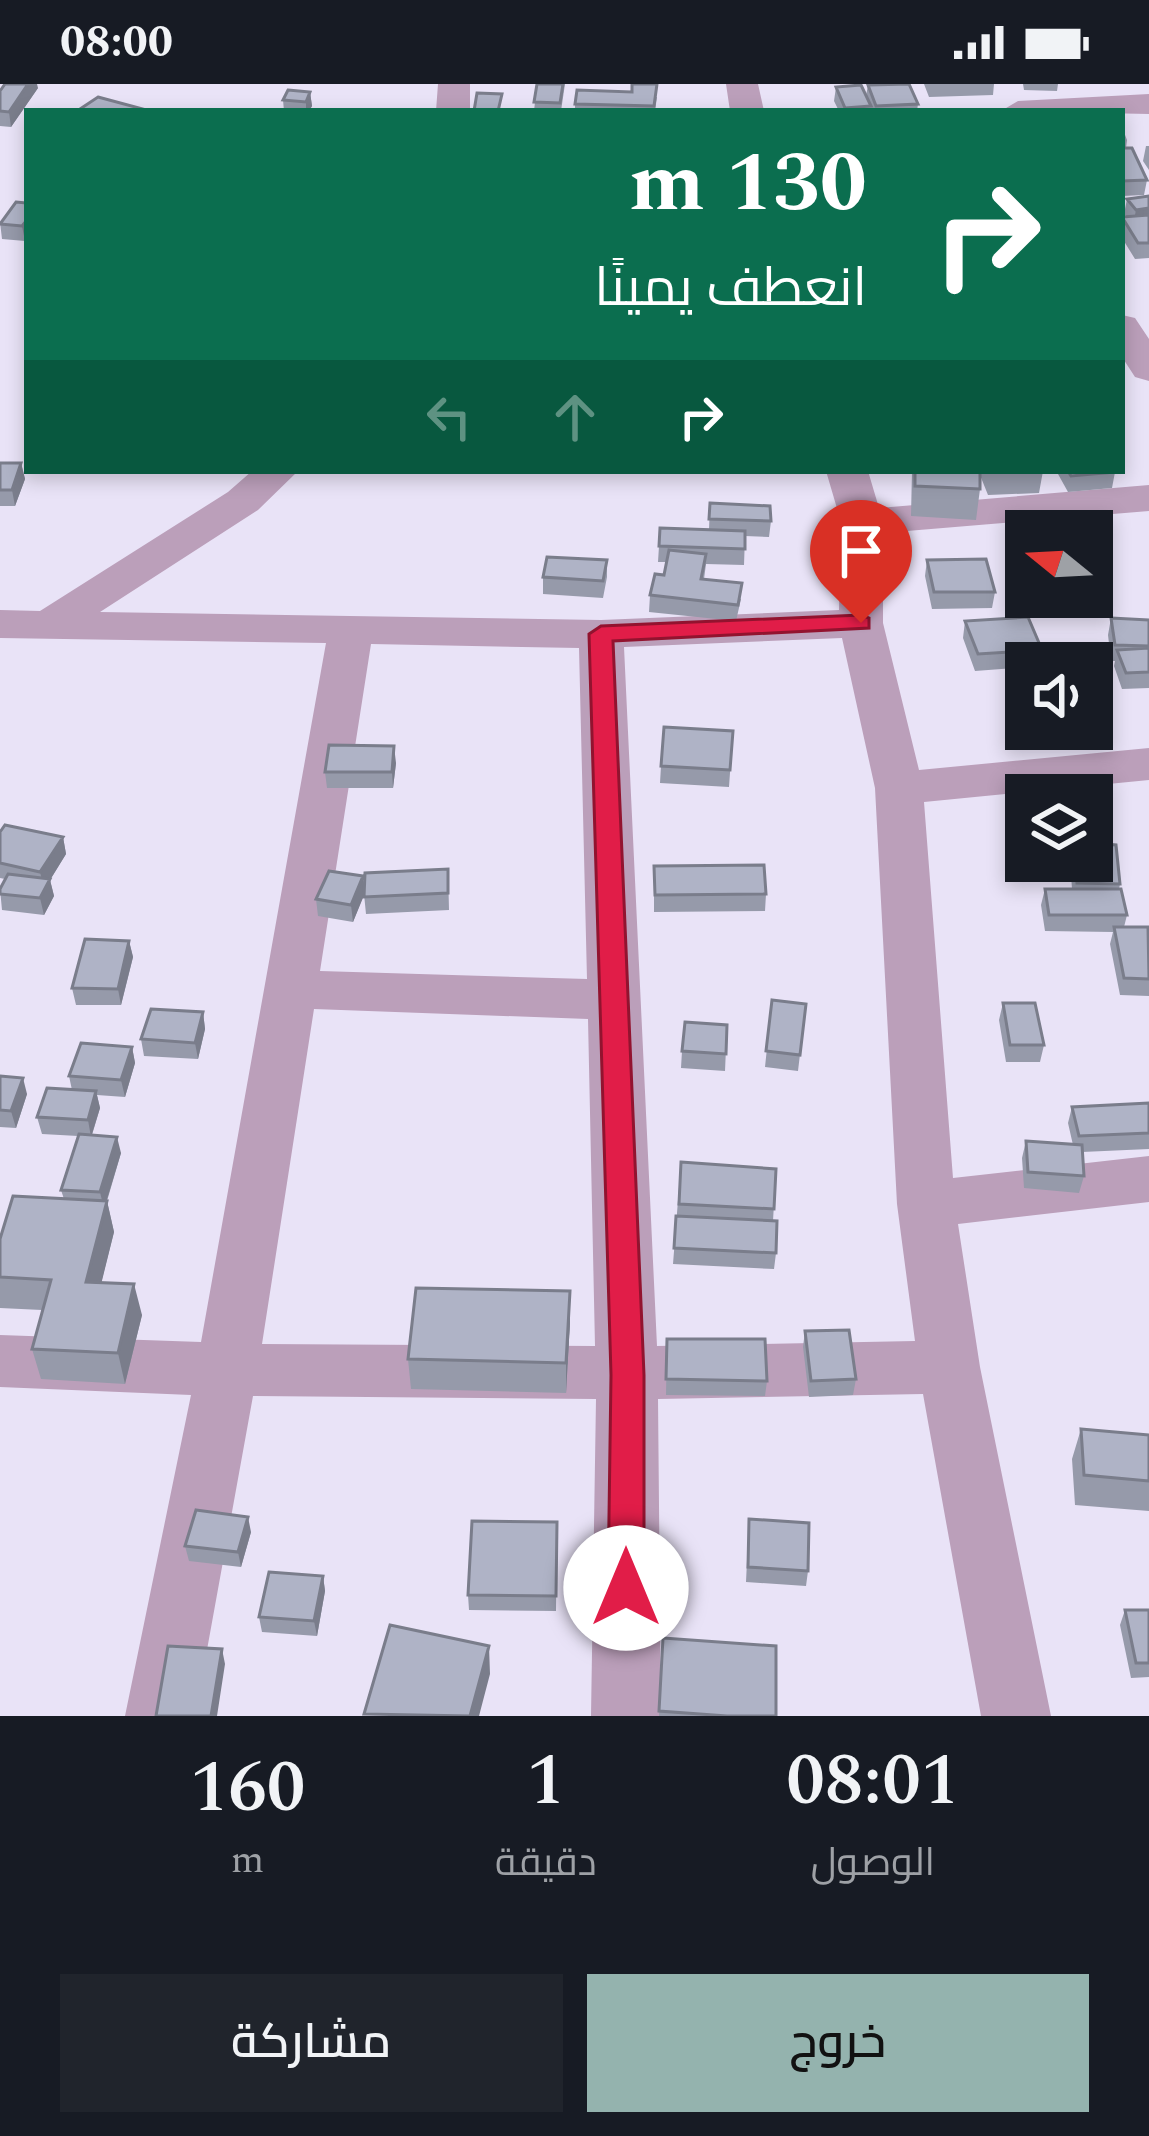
<!DOCTYPE html>
<html lang="ar">
<head>
<meta charset="utf-8">
<style>
	:root { --surface:#171b24; --page:#20242c; --text:#f1f3f6; --muted:#9ea1a6; --accent:#94b3ae }
	body { margin:0; font-family:Spectral,Cairo,serif; background:var(--page); color:var(--text); direction:rtl; height:100vh; display:flex; flex-direction:column; font-size:45px; white-space:nowrap }
	* { box-sizing:border-box; margin:0 }
	p { font-size:39px; color:var(--muted) }
	.icon { flex:none; width:66px; height:66px; fill:none; stroke:currentColor; stroke-width:2; stroke-linecap:round; stroke-linejoin:round }
	.map { position:relative; height:1632px; overflow:hidden; direction:ltr }
	.sheet { display:flex; flex-direction:column; background:var(--surface); flex:1 }
	.sheet>* { flex:none }
	.top-card { position:absolute; left:24px; top:24px; width:1101px; height:366px; border-radius:0px; box-shadow:0 6px 18px #0003; direction:rtl; background:#0b6e4f; color:#fff; overflow:hidden }
	.needle { width:78px; rotate:288deg }
	.buttons { position:absolute; left:1005px; top:426px; display:grid; gap:24px }
	.buttons a { display:grid; place-items:center; width:108px; height:108px; border-radius:0px; background:var(--surface); box-shadow:0 6px 18px #0003; font-size:60px }
	.pin { position:absolute; display:grid; place-items:center; width:102px; height:102px; color:#fff; margin:-123px -51px; border-radius:50% 50% 50% 0; rotate:-45deg; box-shadow:0 0 12px #0007 }
	.pin .icon { rotate:45deg }
	.me { position:absolute; width:132px; margin:-66px; rotate:0deg; stroke-linejoin:round; filter:drop-shadow(0 0 9px #0008) }
	.turn { display:flex; align-items:center; gap:42px; height:252px; padding:0 60px; font-size:54px }
	.turn .icon { width:156px; height:156px; stroke-width:2.5 }
	.turn b { display:block; font-size:84px; line-height:102px }
	.lanes { display:flex; align-items:center; height:114px; padding:0 60px; background:#0003; justify-content:center; gap:60px; direction:ltr }
	.lanes .off { opacity:.35 }
	.eta { display:flex; justify-content:space-evenly; align-items:center; height:204px; text-align:center }
	.eta b { font-size:72px; font-weight:600; line-height:84px }
	.action { display:flex; gap:24px; margin-top:auto; padding:24px 60px }
	.action a { flex:1; height:138px; border-radius:0px; background:var(--accent); color:#111; font-size:48px; font-weight:600; line-height:138px; text-align:center }
	.action a+a { background:var(--page); color:var(--text) }
	.status { display:flex; justify-content:space-between; align-items:center; height:84px; padding:0 60px; background:var(--surface); direction:ltr }
	.status svg { height:33px; fill:currentColor }
	.map>svg:first-child { display:block }
	.lines { fill:none; stroke-linecap:round; stroke-linejoin:round }
	.minor { fill:#bb9fba; fill-rule:evenodd }
	.wall { fill:#969aaa }
	.shaded-wall { fill:#7a7d8b }
	.building { fill:#afb3c6; stroke:#7a7d8b; stroke-width:3 }
	.route { fill:#e11d48; stroke:#92132f; stroke-width:3 }
</style>
</head>
<body>
<div class="status"><b>08:00</b><svg viewBox="0 0 49 12"><path d="M0 12V9h3v3zM5 12V6h3v6zM10 12V3h3v9zM15 12V0h3v12zM26 1h20v11H26zM47 4h2v5h-2z"/></svg></div>
<div class="map">
<svg width="1149" height="1632" viewBox="0 0 1149 1632">
	<rect width="100%" height="100%" fill="#e9e3f7"/>
	<g class="lines">
		<path class="minor" d="M438 0H470V27H436Z
			M726 0H758L764 27H730Z
			M1149 10V30L1001 27 1018 17Z
			M1122 231 1135 234 1149 255V297L1135 293 1122 273Z
			M252 387H298L258 426 100 528 601 536 839 526 841 438 826 387H868L879 424 1149 401V427L883 449V539L919 686 1149 664V696L924 718 953 1094 1149 1072V1118L958 1140 980 1283 1051 1632H981L923 1310 658 1315 661 1632H591L596 1315 253 1312 195 1632H125L191 1311 0 1303V1251L201 1258 326 559 0 554V526L40 527 228 408ZM842 554 875 704 897 1120 915 1257 657 1262 624 563ZM371 560 579 564 587 895 320 887ZM314 925 588 935 595 1262 262 1260Z"/>
	</g>
	<path class="wall" d="M537 0H565L561 27H534Z
		M924 0H994L993 11 929 13Z
		M1023 0H1058L1057 7 1024 6Z
		M868 1 918 20 917 27H839L834 17 836 3 866 12Z
		M38 4 11 43 0 42V7Z
		M310 8 312 22 309 27H284L283 16Z
		M657 13 655 27H575V20Z
		M1122 43 1127 56 1126 64 1147 96 1144 111 1122 112Z
		M1146 62H1149V86L1143 77Z
		M1149 112V174L1135 175 1122 154V133H1127L1124 130 1127 115Z
		M27 119V155L25 157 2 155 0 138Z
		M0 379H21L25 395 15 422H0Z
		M912 387H1043L1039 409 988 411 980 391V405L976 436 911 432Z
		M1059 387H1114L1115 388 1112 404 1068 408 1058 390Z
		M710 419 771 437 769 453 745 452 744 481 706 480 704 495 741 515 736 537 649 528 650 511 664 491 667 478H658L659 462 709 446Z
		M607 476V493L603 514 543 510V493Z
		M927 476 995 508 992 524 932 525 925 492Z
		M1111 534 1149 536V604L1122 605 1114 582 1115 577H1111L1108 551Z
		M965 537 1042 566 1040 579H1026V583L975 587 963 554Z
		M733 647 729 703 660 699 661 682Z
		M396 679 393 704H327L325 688Z
		M0 748 63 753 66 770 50 796 54 812 44 831 2 826 0 805 5 795 0 794Z
		M1070 777H1092L1120 800 1119 805 1127 831 1124 843 1149 847V912L1120 911 1110 860 1113 848 1045 847 1041 821 1045 805H1072Z
		M654 782 766 810 765 827 654 828Z
		M448 785 449 826 366 830 364 810 353 838 318 832 316 815 363 792 364 805Z
		M129 857 133 873 121 921H76L72 904Z
		M772 916 806 920 798 987 765 983Z
		M1003 919 1044 961 1040 978H1006L999 936Z
		M203 928 205 945 198 975 144 972 141 955Z
		M727 941 725 987 681 984 682 967Z
		M132 963 135 979 125 1013 97 1011 100 1024 92 1051 121 1069 107 1117 114 1148 101 1199 142 1231 125 1300 41 1295 32 1265 42 1226 0 1224V1155L64 1115 61 1106 78 1052 42 1050 37 1033 72 1006 69 992Z
		M0 992 27 1010 16 1044 0 1043Z
		M1149 1019V1065L1082 1068 1084 1092 1079 1109 1024 1104 1022 1074 1026 1057 1073 1061 1068 1039 1072 1023Z
		M681 1078 776 1085 773 1137 776 1169 774 1185 673 1180Z
		M570 1238 566 1309 411 1305 408 1275Z
		M805 1247 856 1295 853 1311 809 1313 803 1263Z
		M667 1255 767 1297 765 1312 666 1311Z
		M1081 1345 1149 1351V1427L1075 1421 1072 1375Z
		M749 1435 808 1487 806 1502 746 1498Z
		M557 1438 556 1527 469 1526 468 1511Z
		M251 1448 241 1483 189 1477 185 1462Z
		M323 1492 325 1507 317 1552 262 1548 259 1533Z
		M1125 1526H1149V1593L1131 1594 1120 1541Z
		M663 1554 776 1632H659Z"/>
	<path class="shaded-wall" d="M28 0H37L38 4 11 43 9 28Z
		M310 8 312 22 309 27H306V18Z
		M1149 124V139L1133 141 1136 126Z
		M27 136V155L25 157 22 142Z
		M21 379 25 395 15 422 12 406Z
		M394 662 396 679 393 704 392 688Z
		M63 753 66 770 50 796 54 812 44 831 40 814 44 804 40 788Z
		M363 792 365 809 353 838 351 821Z
		M129 857 133 873 121 921 118 905Z
		M203 928 205 945 198 975 195 959Z
		M132 963 135 979 125 1013 121 996Z
		M23 994 27 1010 16 1044 11 1027Z
		M96 1007 100 1024 91 1053 88 1036Z
		M117 1053 121 1069 104 1125 100 1108Z
		M107 1117 114 1148 94 1229 86 1198Z
		M134 1200 142 1231 125 1300 118 1269Z
		M570 1207V1238L566 1309V1279Z
		M248 1433 251 1448 241 1483 238 1468Z
		M323 1492 325 1507 317 1552 314 1537Z
		M489 1562 490 1590 479 1632H470Z
		M222 1565 225 1580 217 1632H211Z"/>
	<path class="building" d="M5 0H28L9 28 0 27V7Z
		M537 0H563L560 19 534 18Z
		M632 0H657L654 22 575 20 577 6 632 8Z
		M909 0 918 20 876 22 868 1Z
		M861 1 871 22 845 24 836 3Z
		M288 6 310 8 306 18 283 16Z
		M477 9 502 10 498 27H474Z
		M98 13 143 25 140 27H77Z
		M1122 64H1132L1147 96 1122 97Z
		M1149 112V124L1136 126 1127 115Z
		M16 118 27 119V136L22 142 0 140Z
		M1149 131V159H1138L1122 133Z
		M0 379H21L12 406H0Z
		M915 387H980V405L915 402Z
		M1068 387H1114L1115 388 1071 392Z
		M710 419 770 422 771 437 709 435Z
		M660 444 745 447V465L659 462Z
		M669 466 706 470 701 495 742 499 738 521 650 511 655 490 664 491Z
		M547 473 607 476 603 497 543 493Z
		M986 475 995 508H934L927 476Z
		M1028 533 1042 566 978 570 965 537Z
		M1111 534 1149 536V562L1115 561Z
		M1149 564V588L1126 589 1117 566Z
		M664 643 733 647 730 686 661 682Z
		M329 661 394 662 392 688H325Z
		M5 741 63 753 40 788 0 779V748Z
		M1092 759 1116 761 1120 800 1077 799 1075 777H1092Z
		M764 781 766 810 655 811 654 782Z
		M448 785V809L364 813 365 789Z
		M329 787 363 792 351 821 316 815Z
		M8 790 50 795 40 814 0 810V805Z
		M1045 805H1121L1127 831H1049Z
		M1114 843H1148L1149 895 1124 894Z
		M85 855 129 857 118 905 72 904Z
		M772 916 806 920 800 971 766 967Z
		M1003 919H1035L1044 961H1010Z
		M151 925 203 928 195 959 141 955Z
		M685 938 727 941 726 970 682 967Z
		M81 959 132 963 121 996 69 992Z
		M0 992 23 994 11 1027 0 1026Z
		M47 1004 96 1007 88 1036 37 1033Z
		M1149 1019V1049L1079 1052 1072 1023Z
		M79 1050 117 1053 100 1108 61 1106Z
		M1026 1057 1082 1061 1084 1092 1028 1088Z
		M681 1078 776 1085 774 1125 679 1120Z
		M13 1112 107 1117 86 1198 134 1200 118 1269 32 1265 51 1196 0 1193V1155Z
		M676 1132 777 1137 776 1169 674 1164Z
		M416 1204 570 1207 566 1279 408 1275Z
		M849 1246 856 1295 811 1297 805 1247Z
		M667 1255H765L767 1297 666 1295Z
		M1081 1345 1149 1351V1397L1084 1391Z
		M196 1426 248 1433 238 1468 185 1462Z
		M749 1435 809 1439 808 1487 748 1483Z
		M472 1437 557 1438 556 1512 468 1511Z
		M269 1488 323 1492 314 1537 259 1533Z
		M1125 1526H1149V1579H1136Z
		M390 1541 489 1562 470 1632 364 1630Z
		M663 1554 776 1562V1632H727L659 1627Z
		M168 1562 222 1565 211 1632H156Z"/>
	<path class="route" d="M861 531 869 534V544L613 557 644 1291V1504L639 1516 626 1521 614 1516 608 1504 611 1291 589 550 601 542Z"/>
</svg>
<div class="buttons">
<a><svg class="needle" viewBox="-14 -14 28 28"><path d="M0-13l5 13h-10z" fill="#e53935"/><path d="M0 13l5-13h-10z" fill="#9ea1a6"/></svg></a>
<a><svg class="icon" aria-label="sound" viewBox="0 0 24 24"><path d="M4 9h4l5-4v14l-5-4H4zM17 9q2 3 0 6"/></svg></a>
<a><svg class="icon" aria-label="layers" viewBox="0 0 24 24"><path d="M12 4l9 5-9 5-9-5zM3 14l9 5 9-5"/></svg></a>
</div>
<div class="pin" style="left:861px;top:539px;background:#d93025"><svg class="icon" aria-label="arrive" viewBox="0 0 24 24"><path d="M6 21V4h12l-3 4 3 4H6"/></svg></div>
<svg class="me" style="left:626px;top:1504px" viewBox="-20 -20 40 40"><circle r="19" fill="#fff"/><path d="M0-13L10 11 0 6-10 11z" fill="#e11d48"/></svg>
<div class="top-card">
<div class="turn"><svg class="icon" aria-label="right" viewBox="0 0 24 24"><path d="M7 20v-9h11M14 6l5 5-5 5"/></svg><div><b>130 m</b>انعطف يمينًا</div></div>
<div class="lanes"><svg class="icon off" aria-label="left" viewBox="0 0 24 24"><path d="M17 20v-9H6M10 6l-5 5 5 5"/></svg><svg class="icon off" aria-label="ahead" viewBox="0 0 24 24"><path d="M12 20V5M6 11l6-6 6 6"/></svg><svg class="icon" aria-label="right" viewBox="0 0 24 24"><path d="M7 20v-9h11M14 6l5 5-5 5"/></svg></div>
</div>
</div>
<section class="sheet">
<div class="eta">
<div><b>08:01</b><p>الوصول</p></div>
<div><b>1</b><p>دقيقة</p></div>
<div><b>160</b><p>m</p></div>
</div>
<div class="action"><a>خروج</a><a>مشاركة</a></div>
</section>
</body>
</html>
